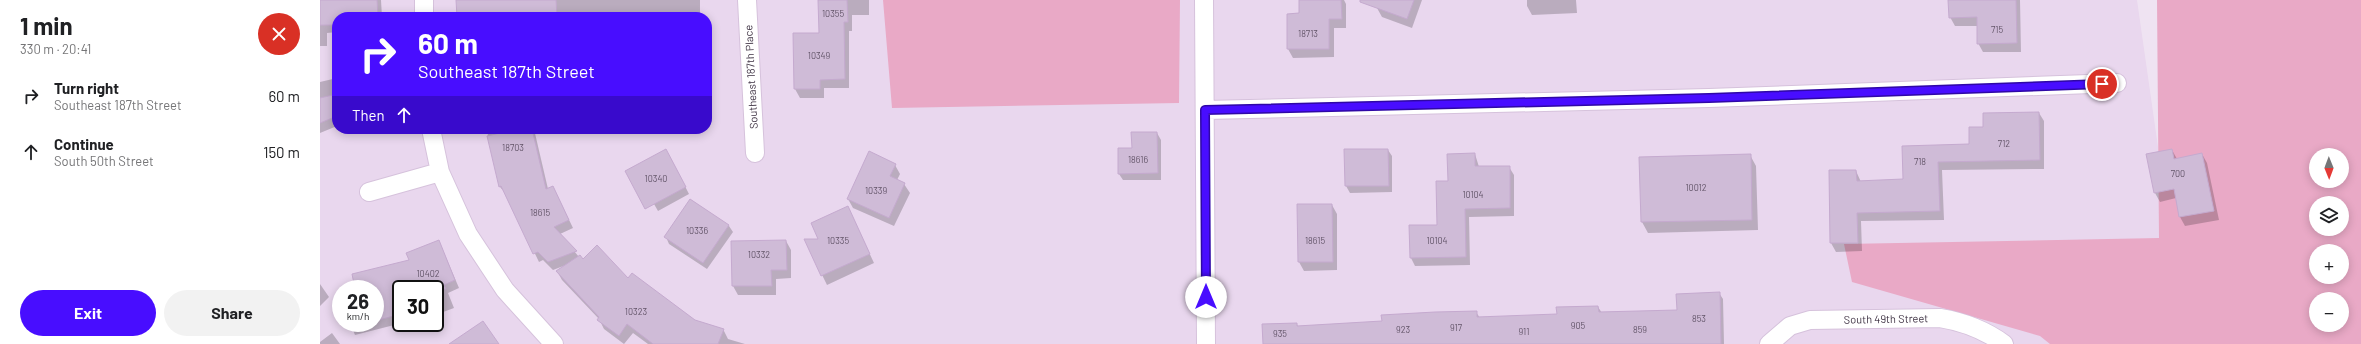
<!DOCTYPE html>
<html lang="en">
<head>
<meta charset="utf-8">
<style>
	:root { --surface:#fff; --page:#f2f2f2; --text:#202124; --muted:#757577; --accent:#480dff }
	body { margin:0; font-family:Barlow,sans-serif; background:var(--page); color:var(--text); height:100vh; display:flex; flex-direction:column; font-size:15px; white-space:nowrap }
	* { box-sizing:border-box; margin:0 }
	p { font-size:13px; color:var(--muted) }
	.icon { flex:none; width:22px; height:22px; fill:none; stroke:currentColor; stroke-width:2; stroke-linecap:round; stroke-linejoin:round }
	.map { position:relative; flex:1; overflow:hidden }
	.panel { display:flex; flex-direction:column; background:var(--surface); width:320px }
	.panel>* { flex:none }
	.banner { position:absolute; left:12px; top:12px; width:380px; height:122px; border-radius:16px; box-shadow:0 2px 10px #0003; background:#480dff; color:#fff; overflow:hidden }
	.needle { width:26px; rotate:179deg }
	.controls { position:absolute; left:1989px; top:148px; display:grid; gap:8px }
	.controls a { display:grid; place-items:center; width:40px; height:40px; border-radius:50%; background:var(--surface); box-shadow:0 2px 10px #0003; font-size:20px }
	.speed { position:absolute; left:12px; top:280px; display:flex; gap:8px; font-size:20px; font-weight:700; text-align:center }
	.speed>* { display:grid; place-content:center; width:52px; height:52px; border-radius:50%; background:var(--surface); box-shadow:0 2px 10px #0003; line-height:1 }
	.speed small { font-size:10px; font-weight:400 }
	.speed .limit { border:2px solid #111; border-radius:6px; background:#fff; color:#111 }
	.pin { position:absolute; display:grid; place-items:center; width:34px; height:34px; color:#fff; margin:-17px; border:2px solid #fff; border-radius:50%; box-shadow:0 1px 4px #0007 }
	.me { position:absolute; width:44px; margin:-22px; rotate:0deg; stroke-linejoin:round; filter:drop-shadow(0 0 3px #0008) }
	.turn { display:flex; align-items:center; gap:14px; height:84px; padding:0 20px; font-size:18px }
	.turn .icon { width:52px; height:52px; stroke-width:2.5 }
	.turn b { display:block; font-size:28px; line-height:34px }
	.then { display:flex; align-items:center; height:38px; padding:0 20px; background:#0003; gap:8px; font-size:15px }
	.round { display:grid; place-items:center; flex:none; width:42px; height:42px; border-radius:21px; background:var(--page) }
	.head { display:flex; align-items:center; justify-content:space-between; height:68px; padding:0 20px }
	h1 { font-size:24px; font-weight:700; line-height:30px }
	.action { display:flex; gap:8px; margin-top:auto; padding:8px 20px }
	.action a { flex:1; height:46px; border-radius:24px; background:var(--accent); color:#fff; font-size:16px; font-weight:700; line-height:46px; text-align:center }
	.action a+a { background:var(--page); color:var(--text) }
	ul { padding:0; list-style:none }
	li { display:flex; align-items:center; gap:12px; height:56px; padding:0 20px }
	li div { flex:1 }
	li b { display:block; font-size:15px }
	li em { font-style:normal }
	main { display:flex; flex:1; min-height:0 }
	.map>svg:first-child { display:block }
	.residential { fill:#e9d7ee; fill-rule:evenodd }
	.green { fill:#e9a9c6; fill-rule:evenodd }
	.shadow { fill:#0003 }
	.building { fill:#cfbbd7; stroke:#c5aacf }
	.lines { fill:none; stroke-linecap:round; stroke-linejoin:round }
	.minor-casing { stroke:#d6c2dc; stroke-width:20 }
	.minor { stroke:#fff; stroke-width:18 }
	.route-casing { stroke:#2f08a6; stroke-width:10 }
	.route { stroke:#480dff; stroke-width:7 }
	.labels { text-anchor:middle; stroke-width:3; stroke-linejoin:round; paint-order:stroke }
	.number-label { font-size:9px; fill:#635569 }
	.street-label { font-size:11px; fill:#3f3344; stroke:#fff }
</style>
</head>
<body>
<main>
<section class="panel">
<div class="head"><div><h1>1 min</h1><p>330 m · 20:41</p></div><a class="round" style="background:#d93025;color:#fff"><svg class="icon" aria-label="close" viewBox="0 0 24 24"><path d="M6 6l12 12M18 6L6 18"/></svg></a></div>
<ul>
<li><svg class="icon" aria-label="right" viewBox="0 0 24 24"><path d="M7 20v-9h11M14 6l5 5-5 5"/></svg><div><b>Turn right</b><p>Southeast 187th Street</p></div><em>60 m</em></li>
<li><svg class="icon" aria-label="ahead" viewBox="0 0 24 24"><path d="M12 20V5M6 11l6-6 6 6"/></svg><div><b>Continue</b><p>South 50th Street</p></div><em>150 m</em></li>
</ul>
<div class="action"><a>Exit</a><a>Share</a></div>
</section>
<div class="map">
<svg width="2041" height="344" viewBox="0 0 2041 344">
	<rect width="100%" height="100%" fill="#efe3f2"/>
	<path class="residential" d="M0 0H1817L1847 210 1996 229V325L2013 344H0ZM17 17H387V129H17ZM21 289H55V323H21ZM81 289H115V323H81Z"/>
	<path class="green" d="M563 0H860L859 103 572 108Z
		M1837 0H2041V344H1730L1720 336 1532 282 1524 244 1839 238ZM1996 155H2022V181H1996ZM1996 203H2022V229H1996ZM1996 251H2022V277H1996ZM1996 299H2022V325H1996Z"/>
	<path class="shadow" d="M16 0H61L62 17H17V32L7 33V46H0V1Z
		M137 0H380V17H138Z
		M499 0H549V15H532V31H529V88H504V98H480L475 89 500 34Z
		M980 0H1024L1026 4V28H1014V57L973 58 968 49 980 14Z
		M1060 0H1102L1092 28 1062 17 1057 8Z
		M1207 0H1256L1257 13 1212 15 1207 6Z
		M1629 0H1700L1701 52H1663L1658 43V26H1635L1630 17Z
		M17 78V126L0 133V82Z
		M1719 113 1724 121V169L1622 170 1624 220 1541 221 1542 251 1516 252 1511 243 1510 171H1536L1541 182 1584 180 1650 145 1665 128Z
		M159 129H214L228 189 237 195 253 228 240 234 259 257 308 280 374 321 403 329 408 339 425 344H328L313 333 304 344 284 329 279 319 242 280 237 271 246 265 233 270 223 260 219 262 186 194 180 187 167 131 161 132Z
		M837 133 841 140V180H803L799 174 813 149Z
		M1025 150H1068L1072 156V192L1030 193 1026 186Z
		M1852 150 1857 159 1882 154 1887 163 1899 220 1865 226 1860 217 1856 198 1840 202 1835 193Z
		M1155 154 1159 167H1189L1194 175V216L1149 217 1150 265 1095 266 1091 258 1090 226H1118L1129 182Z
		M1430 155 1436 166 1438 230 1328 233 1322 222 1320 158Z
		M333 157H350L369 194 338 211 334 204Z
		M575 165 580 174 577 180 584 184 590 193 574 226 533 208 528 199Z
		M371 200 409 226 413 232 387 269 349 244 346 237Z
		M1012 205 1017 214V270L984 271 979 262Z
		M532 216 554 263 507 285 485 240H500Z
		M119 241 139 288 128 293 134 308 115 315V289H81L82 323 35 335 30 323H55V289H25L36 286 90 261Z
		M466 241 471 250V278L456 279V295H418L413 286 412 242Z
		M0 284 9 297 0 306Z
		M1399 293 1403 299 1404 344H944L977 324 978 327 1063 322 1156 312 1160 318 1238 315 1278 307 1282 313 1358 311Z
		M12 333 20 344H0V342Z"/>
	<path class="building" d="M0 0H57L58 17H17V25H0Z
		M136 0H236L237 17H137Z
		M498 0H527L528 22H524L525 79 500 80V89H474L473 33H499Z
		M979 0H1021L1022 19H1009V49H967V14L979 13Z
		M1040 0H1094L1087 19 1040 2Z
		M1628 0H1696L1697 43 1657 44V17L1629 18Z
		M17 94V116L0 123V98Z
		M1719 112 1720 160 1618 162 1620 211 1537 213 1538 243H1510L1509 170H1536L1537 181 1583 179 1582 146 1649 144V127H1663V113Z
		M197 129H212L226 189 233 186 249 220 234 227 257 251 228 262 218 252 213 254 181 186 179 187 167 136Z
		M811 132H837L838 173 798 174V148H812Z
		M346 149 366 187 325 209 305 171Z
		M1024 149H1068L1069 186H1025Z
		M1852 149 1854 159 1882 153 1894 211 1859 217 1854 189 1834 193 1826 154Z
		M549 151 576 164 570 176 585 183 569 218 527 199Z
		M1155 153V166H1190V208L1145 209 1146 257 1090 258 1089 225H1117L1116 181H1128L1127 154Z
		M1431 154 1432 220 1321 222 1319 157Z
		M370 199 409 225 383 263 344 237Z
		M977 204H1012L1013 262H978Z
		M528 206 550 254 501 276 484 239H498L491 223Z
		M119 240 135 280 124 285 126 289H81V314L55 321V289H35L32 274 89 260 86 253Z
		M466 240 467 270H451L452 286H412L411 241Z
		M277 245 308 278 312 273 375 320 404 329 398 344H333L307 324 299 336 277 320 279 317 236 271 260 255 263 259Z
		M1400 292 1401 344H943L942 324 977 323V326L1062 321 1061 315 1115 312 1157 311V317L1237 314 1236 307 1278 306 1279 312 1357 310 1356 294Z
		M163 321 179 344H129Z"/>
	<g class="lines">
		<g class="minor-casing">
			<path id="minor" d="M104 0V17
				M427 0 435 153
				M884 0 886 344
				M885 110 1389 98 1797 83
				M111 129 120 172 148 234 185 290 234 344
				M49 192 120 172
				M1449 344 1470 326 1490 320 1620 318C1644 322 1665 330 1684 344"/>
		</g>
		<use href="#minor" class="minor"/>
	</g>
	<g class="lines">
		<g class="route-casing">
			<path id="route" d="M886 297 885 110 1389 98 1782 84"/>
		</g>
		<use href="#route" class="route"/>
	</g>
	<g class="labels">
		<g class="number-label">
			<text x="513" y="17">10355</text>
			<text x="1677" y="33">715</text>
			<text x="988" y="37">18713</text>
			<text x="499" y="59">10349</text>
			<text x="1684" y="147">712</text>
			<text x="193" y="151">18703</text>
			<text x="818" y="163">18616</text>
			<text x="1600" y="165">718</text>
			<text x="1858" y="177">700</text>
			<text x="336" y="182">10340</text>
			<text x="1376" y="191">10012</text>
			<text x="556" y="194">10339</text>
			<text x="1153" y="198">10104</text>
			<text x="220" y="216">18615</text>
			<text x="377" y="234">10336</text>
			<text x="518" y="244">10335</text>
			<text x="995" y="244">18615</text>
			<text x="1117" y="244">10104</text>
			<text x="439" y="258">10332</text>
			<text x="108" y="277">10402</text>
			<text x="316" y="315">10323</text>
			<text x="1379" y="322">853</text>
			<text x="1258" y="329">905</text>
			<text x="1136" y="331">917</text>
			<text x="1083" y="333">923</text>
			<text x="1320" y="333">859</text>
			<text x="1204" y="335">911</text>
			<text x="960" y="337">935</text>
		</g>
		<g class="street-label">
			<text transform="translate(431 77) rotate(-93)" y="4">Southeast 187th Place</text>
			<text transform="translate(1566 319) rotate(-1)" y="4">South 49th Street</text>
		</g>
	</g>
</svg>
<div class="controls">
<a><svg class="needle" viewBox="-14 -14 28 28"><path d="M0-13l5 13h-10z" fill="#e53935"/><path d="M0 13l5-13h-10z" fill="#757577"/></svg></a>
<a><svg class="icon" aria-label="layers" viewBox="0 0 24 24"><path d="M12 4l9 5-9 5-9-5zM3 14l9 5 9-5"/></svg></a>
<a>+</a>
<a>−</a>
</div>
<div class="speed"><div>26<small>km/h</small></div><div class="limit">30</div></div>
<div class="pin" style="left:1782px;top:84px;background:#d93025"><svg class="icon" aria-label="arrive" viewBox="0 0 24 24"><path d="M6 21V4h12l-3 4 3 4H6"/></svg></div>
<svg class="me" style="left:886px;top:297px" viewBox="-20 -20 40 40"><circle r="19" fill="#fff"/><path d="M0-13L10 11 0 6-10 11z" fill="#480dff"/></svg>
<div class="banner">
<div class="turn"><svg class="icon" aria-label="right" viewBox="0 0 24 24"><path d="M7 20v-9h11M14 6l5 5-5 5"/></svg><div><b>60 m</b>Southeast 187th Street</div></div>
<div class="then">Then<svg class="icon" aria-label="ahead" viewBox="0 0 24 24"><path d="M12 20V5M6 11l6-6 6 6"/></svg></div>
</div>
</div>
</main>
</body>
</html>
